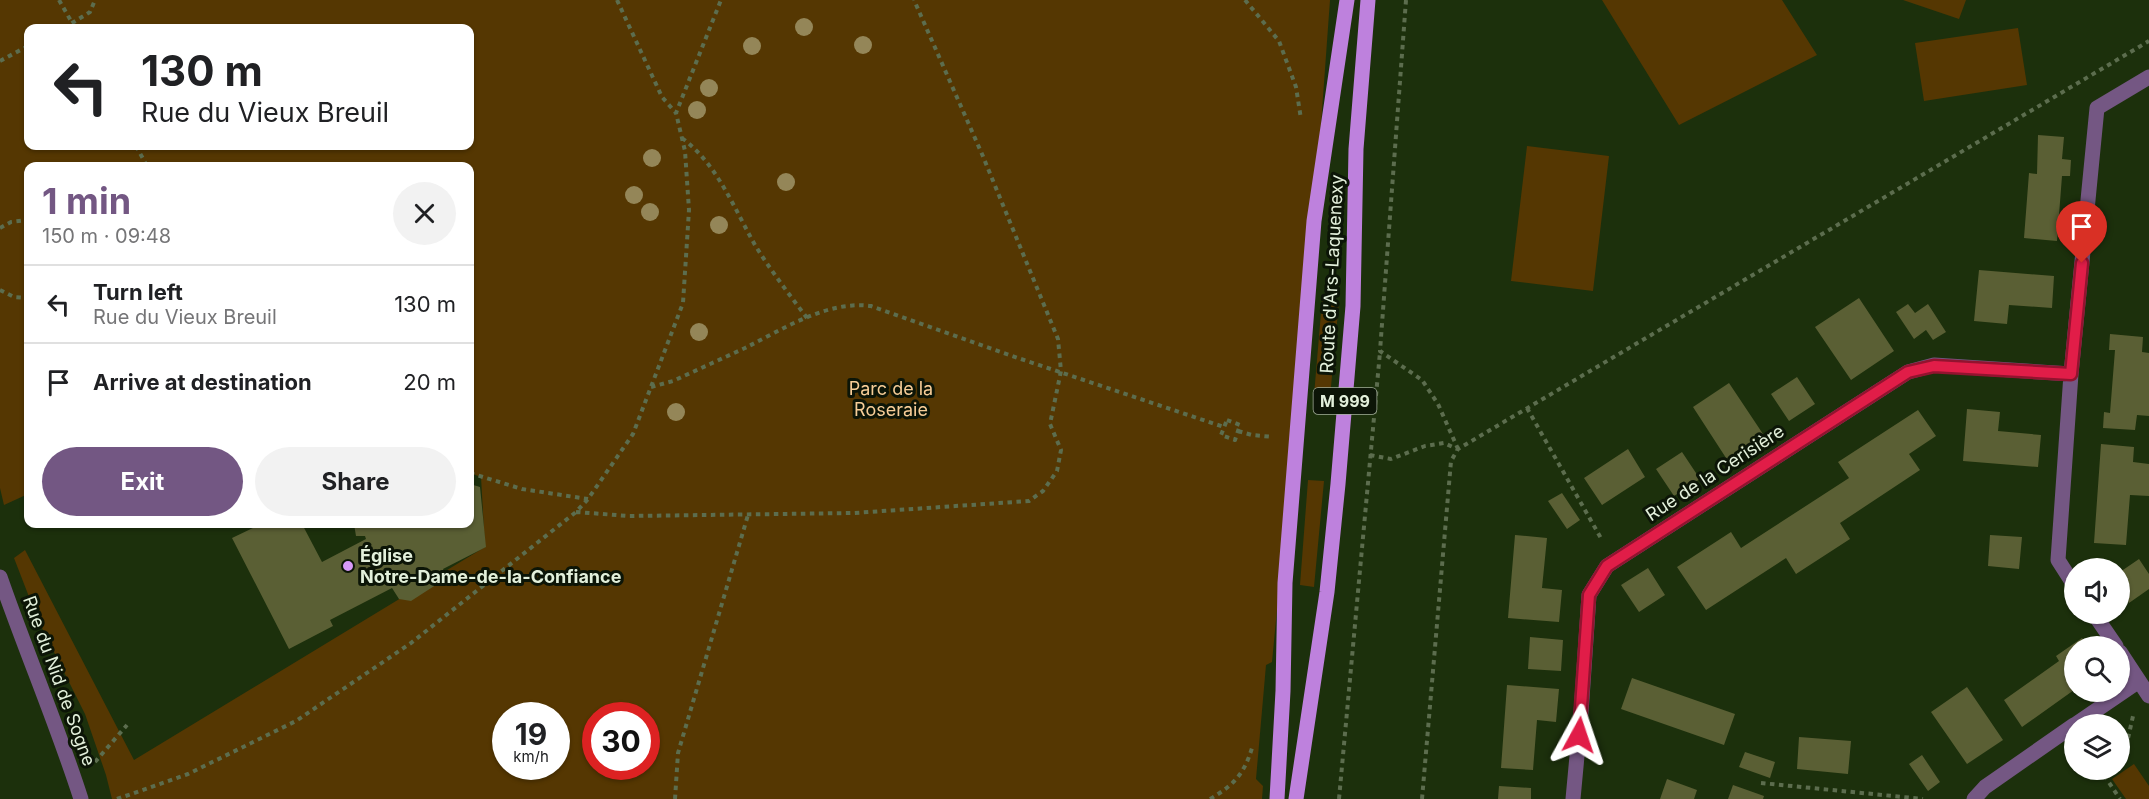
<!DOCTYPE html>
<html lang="en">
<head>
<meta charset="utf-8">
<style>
	:root { --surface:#fff; --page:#f2f2f2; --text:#202124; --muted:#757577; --line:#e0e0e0; --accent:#735783 }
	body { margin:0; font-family:Inter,sans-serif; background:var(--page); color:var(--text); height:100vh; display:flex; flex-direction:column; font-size:22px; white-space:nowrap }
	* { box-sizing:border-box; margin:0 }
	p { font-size:20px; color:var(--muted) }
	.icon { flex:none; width:33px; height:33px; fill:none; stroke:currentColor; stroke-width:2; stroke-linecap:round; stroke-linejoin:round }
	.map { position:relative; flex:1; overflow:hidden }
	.sheet { position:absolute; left:24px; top:162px; width:450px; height:366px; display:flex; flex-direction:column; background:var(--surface); border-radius:12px; box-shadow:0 2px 4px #0004 }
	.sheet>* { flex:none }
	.hud { position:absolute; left:24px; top:24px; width:450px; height:126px; border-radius:12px; box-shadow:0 2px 4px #0004; background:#fff; color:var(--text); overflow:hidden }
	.fabs { position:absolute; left:2064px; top:558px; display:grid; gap:12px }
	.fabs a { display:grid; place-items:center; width:66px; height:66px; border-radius:50%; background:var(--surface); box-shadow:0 2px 4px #0004; font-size:30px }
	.speed { position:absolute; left:492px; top:702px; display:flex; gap:12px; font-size:30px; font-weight:700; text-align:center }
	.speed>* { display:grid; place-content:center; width:78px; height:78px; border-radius:50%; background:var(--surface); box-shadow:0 2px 4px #0004; line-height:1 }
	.speed small { font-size:15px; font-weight:400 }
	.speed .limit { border:9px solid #d22; background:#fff; color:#111 }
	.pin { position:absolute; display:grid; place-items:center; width:51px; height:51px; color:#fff; margin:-62px -26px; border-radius:50% 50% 50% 0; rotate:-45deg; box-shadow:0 0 6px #0007 }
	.pin .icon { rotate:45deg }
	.me { position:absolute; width:66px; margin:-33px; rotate:5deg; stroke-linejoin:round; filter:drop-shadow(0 0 4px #0008) }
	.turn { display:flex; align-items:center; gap:21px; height:126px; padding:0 18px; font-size:27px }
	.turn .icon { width:78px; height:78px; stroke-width:2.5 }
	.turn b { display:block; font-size:42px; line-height:51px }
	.round { display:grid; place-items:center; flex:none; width:63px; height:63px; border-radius:32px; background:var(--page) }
	.headline { display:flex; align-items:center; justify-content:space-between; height:102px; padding:0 18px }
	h1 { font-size:36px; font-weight:700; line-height:45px; color:var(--accent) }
	.cta { display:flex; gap:12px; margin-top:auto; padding:12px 18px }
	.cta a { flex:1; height:69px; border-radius:36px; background:var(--accent); color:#fff; font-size:24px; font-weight:700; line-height:69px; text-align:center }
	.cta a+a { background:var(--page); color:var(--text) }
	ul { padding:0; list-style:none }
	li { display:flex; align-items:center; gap:18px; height:78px; padding:0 18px; border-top:2px solid var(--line) }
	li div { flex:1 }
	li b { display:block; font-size:22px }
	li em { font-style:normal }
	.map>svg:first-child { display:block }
	.green { fill:#553702; fill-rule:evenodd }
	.building { fill:#5a5f34 }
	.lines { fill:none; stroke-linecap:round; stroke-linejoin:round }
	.path { stroke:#5c6d4e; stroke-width:4; stroke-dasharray:4.5 4.5; stroke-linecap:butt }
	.minor { stroke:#745783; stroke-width:15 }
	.major { stroke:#be81dd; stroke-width:15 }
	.tree { fill:#948658 }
	.route-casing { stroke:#92132f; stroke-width:15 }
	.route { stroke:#e11d48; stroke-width:10 }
	.poi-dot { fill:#d89af8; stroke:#0c1507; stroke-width:2 }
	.labels { text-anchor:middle; stroke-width:6; stroke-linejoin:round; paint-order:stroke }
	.shield { fill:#0c1507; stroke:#a2ae9b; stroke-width:1.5 }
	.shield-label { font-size:16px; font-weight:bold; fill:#e3f0db }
	.street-label { font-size:18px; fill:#e3f0db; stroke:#0c1507 }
	.park-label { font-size:18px; fill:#f7cd97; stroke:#0c1507 }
	.poi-label { font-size:18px; font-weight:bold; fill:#e3f0db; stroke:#0c1507; text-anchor:start }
</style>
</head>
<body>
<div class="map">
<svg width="2149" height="799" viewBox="0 0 2149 799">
	<rect width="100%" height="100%" fill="#1c300c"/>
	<path class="green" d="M0 0H1330L1314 221 1272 662 1266 665 1256 779 1263 786 1262 799H112L106 775 85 714 38 620 14 558 25 550 134 760 485 547 481 477 470 473V166H28V494L4 505 0 488ZM28 28H470V146H28ZM506 716H556V766H506ZM596 716H646V766H596Z
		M1602 0H1782L1817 55 1679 125Z
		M1903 0H1966L1959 19Z
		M2018 28 2027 85 1924 101 1915 43Z
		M1527 146 1609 156 1593 291 1511 281Z
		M1322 301H1339L1329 408 1313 407Z
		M1308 480 1324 481 1314 587 1300 585Z
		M2134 764 2149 786V799H2126L2112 779Z"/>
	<path class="building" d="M2038 135 2064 137 2062 159 2071 160 2070 176H2062L2057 241 2024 238 2029 173 2037 174Z
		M1979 270 2054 276 2052 308 2009 305 2007 324 1974 321Z
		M1859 298 1894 351 1851 380 1815 327Z
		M1908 304 1915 313 1928 304 1946 332 1933 340 1926 330 1914 339 1896 312Z
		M2110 334 2143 337 2142 352 2149 353V416L2137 415 2135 430 2103 428 2104 412 2110 413 2115 350H2109Z
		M1797 377 1815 404 1789 421 1771 394Z
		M1729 383 1765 437 1728 461 1693 407Z
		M1967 409 2000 412 1998 431 2041 435 2038 467 1963 461Z
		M1918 410 1936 436 1909 454 1920 470 1840 523 1850 539 1796 574 1786 558 1706 610 1677 567 1731 532 1741 548 1849 478 1838 462Z
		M2101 444 2134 447 2133 462 2149 464V496L2130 495 2126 545 2094 543Z
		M1628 449 1645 477 1602 505 1584 478Z
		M1682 452 1700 479 1674 496 1656 469Z
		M470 484 480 487 486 547 443 569 445 574 442 581 411 601 399 599 392 588 330 620 333 626 289 649 232 538 261 524H302L322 562 366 539 365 536H356L354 524H470Z
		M1562 493 1580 520 1567 529 1548 501Z
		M1515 535 1547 538 1542 588 1562 590 1559 622 1508 618Z
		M1990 535 2022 537 2019 569 1988 566Z
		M2139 559 2149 574V589L2129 603 2120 589V572Z
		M1648 568 1665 595 1639 612 1621 585Z
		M1530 637 1563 640 1561 671 1528 669Z
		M2082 638 2088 646H2074V690L2022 727 2004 700 2059 661 2056 656Z
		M1632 678 1735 714 1724 745 1621 709Z
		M1507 685 1559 689 1556 722 1537 720 1533 770 1501 768Z
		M1967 687 2003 740 1967 764 1931 712Z
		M1799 737 1851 741 1848 774 1797 769Z
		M1745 752 1775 762 1770 778 1739 767Z
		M1922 755 1940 782 1928 791 1909 764Z
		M1667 779 1697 790 1694 799H1660Z
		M1733 785 1764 796 1763 799H1728Z
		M1499 786 1531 788V799H1498Z"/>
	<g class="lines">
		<path class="path" d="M59 0 75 28
			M617 0 662 97 676 113
			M1245 0 1279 41 1296 87 1301 119
			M1406 0 1380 351 1422 380 1438 404 1458 449
			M64 28 90 12 95 0
			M0 61 28 46
			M682 138C717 164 734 208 755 245 771 271 789 294 807 318
			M136 146 147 166
			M0 228 11 222 28 220
			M0 290 14 297 28 298
			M651 387 673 381C697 370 721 359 745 348 783 329 828 300 871 306L1018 358 1224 427
			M1527 408 1602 540
			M1227 420 1240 425 1235 440 1221 435Z
			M1238 431 1252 435 1273 437
			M1370 455 1391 459 1425 446 1444 443 1457 449
			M470 473 522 489 588 499
			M576 512 629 516 854 513 1029 501 1043 491 1057 471 1061 450 1050 424 1061 371 1058 339 982 154 914 0
			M95 762 127 725
			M2120 763 2123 761 2133 716
			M2111 770 2104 775 2120 799
			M1761 783 1923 799
			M117 799 188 774 296 721 411 643 576 512 588 499 633 434 683 303 689 210 685 151 676 113 721 0
			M675 799 678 753 748 515
			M1210 799C1234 785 1244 774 1252 748
			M1339 799 1380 352
			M1422 799 1451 461 1458 449 2149 41"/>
		<path class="minor" d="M0 577C26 652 57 724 81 799
			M2074 585 2058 560 2071 374 2097 108 2149 77
			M2094 614 2116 646
			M2120 652 2149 696
			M2076 724 2139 681
			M1573 799 1581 713 1589 595 1607 566 1908 372 1934 365 2071 374
			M1974 799 1985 787 2074 725"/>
		<path class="major" d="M1277 799 1283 691 1285 583 1314 221 1347 0
			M1296 799 1327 592 1338 484 1353 306 1356 149 1368 0"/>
	</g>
	<g class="tree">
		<circle cx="804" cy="27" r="9"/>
		<circle cx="863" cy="45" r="9"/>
		<circle cx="752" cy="46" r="9"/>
		<circle cx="709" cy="88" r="9"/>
		<circle cx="697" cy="110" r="9"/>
		<circle cx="652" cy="158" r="9"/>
		<circle cx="786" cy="182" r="9"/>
		<circle cx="634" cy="195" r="9"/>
		<circle cx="650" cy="212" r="9"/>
		<circle cx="719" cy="225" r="9"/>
		<circle cx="699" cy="332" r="9"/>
		<circle cx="676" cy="412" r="9"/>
	</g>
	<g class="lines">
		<g class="route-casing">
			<path id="route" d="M1579 735 1589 595 1607 566 1908 372 1934 366 2071 374 2082 263"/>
		</g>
		<use href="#route" class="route"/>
	</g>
	<circle class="poi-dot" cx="348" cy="566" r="6"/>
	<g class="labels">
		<rect class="shield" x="1313.5" y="388" width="63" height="26" rx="4.5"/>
		<g class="shield-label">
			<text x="1345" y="407">M 999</text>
		</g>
		<g class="street-label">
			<text transform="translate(1332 274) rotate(-87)" y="6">Route d'Ars-Laquenexy</text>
			<text transform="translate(1715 473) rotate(-33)" y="6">Rue de la Cerisière</text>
			<text transform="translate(59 681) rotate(70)" y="6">Rue du Nid de Sogne</text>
		</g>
		<g class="park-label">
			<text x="891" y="395">Parc de la<tspan x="891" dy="21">Roseraie</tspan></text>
		</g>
		<g class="poi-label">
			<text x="360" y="562">Église<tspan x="360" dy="21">Notre-Dame-de-la-Confiance</tspan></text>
		</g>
	</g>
</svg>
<div class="fabs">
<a><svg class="icon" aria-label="sound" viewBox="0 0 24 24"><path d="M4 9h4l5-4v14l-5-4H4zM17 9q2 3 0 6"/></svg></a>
<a><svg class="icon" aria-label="search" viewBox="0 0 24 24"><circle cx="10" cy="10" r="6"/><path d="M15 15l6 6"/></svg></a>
<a><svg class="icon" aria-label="layers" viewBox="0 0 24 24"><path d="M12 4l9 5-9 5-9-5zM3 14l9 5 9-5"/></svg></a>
</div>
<div class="speed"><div>19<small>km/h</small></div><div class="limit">30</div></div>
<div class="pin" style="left:2082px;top:263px;background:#d93025"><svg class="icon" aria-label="arrive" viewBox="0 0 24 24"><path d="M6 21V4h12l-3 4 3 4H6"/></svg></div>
<svg class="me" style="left:1579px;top:735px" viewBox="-20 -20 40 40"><path d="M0-17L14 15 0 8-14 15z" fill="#e11d48" stroke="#fff" stroke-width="4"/></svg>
<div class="hud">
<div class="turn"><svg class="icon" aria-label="left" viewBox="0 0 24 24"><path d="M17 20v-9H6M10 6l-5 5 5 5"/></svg><div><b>130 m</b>Rue du Vieux Breuil</div></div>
</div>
<section class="sheet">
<div class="headline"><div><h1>1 min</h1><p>150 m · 09:48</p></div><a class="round"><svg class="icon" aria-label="close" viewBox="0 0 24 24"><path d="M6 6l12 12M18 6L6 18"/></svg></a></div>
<ul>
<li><svg class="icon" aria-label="left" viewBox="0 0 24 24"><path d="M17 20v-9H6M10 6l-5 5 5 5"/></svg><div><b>Turn left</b><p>Rue du Vieux Breuil</p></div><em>130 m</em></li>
<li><svg class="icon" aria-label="arrive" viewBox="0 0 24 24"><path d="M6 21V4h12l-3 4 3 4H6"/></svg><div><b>Arrive at destination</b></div><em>20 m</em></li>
</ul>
<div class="cta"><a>Exit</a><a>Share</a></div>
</section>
</div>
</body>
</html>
